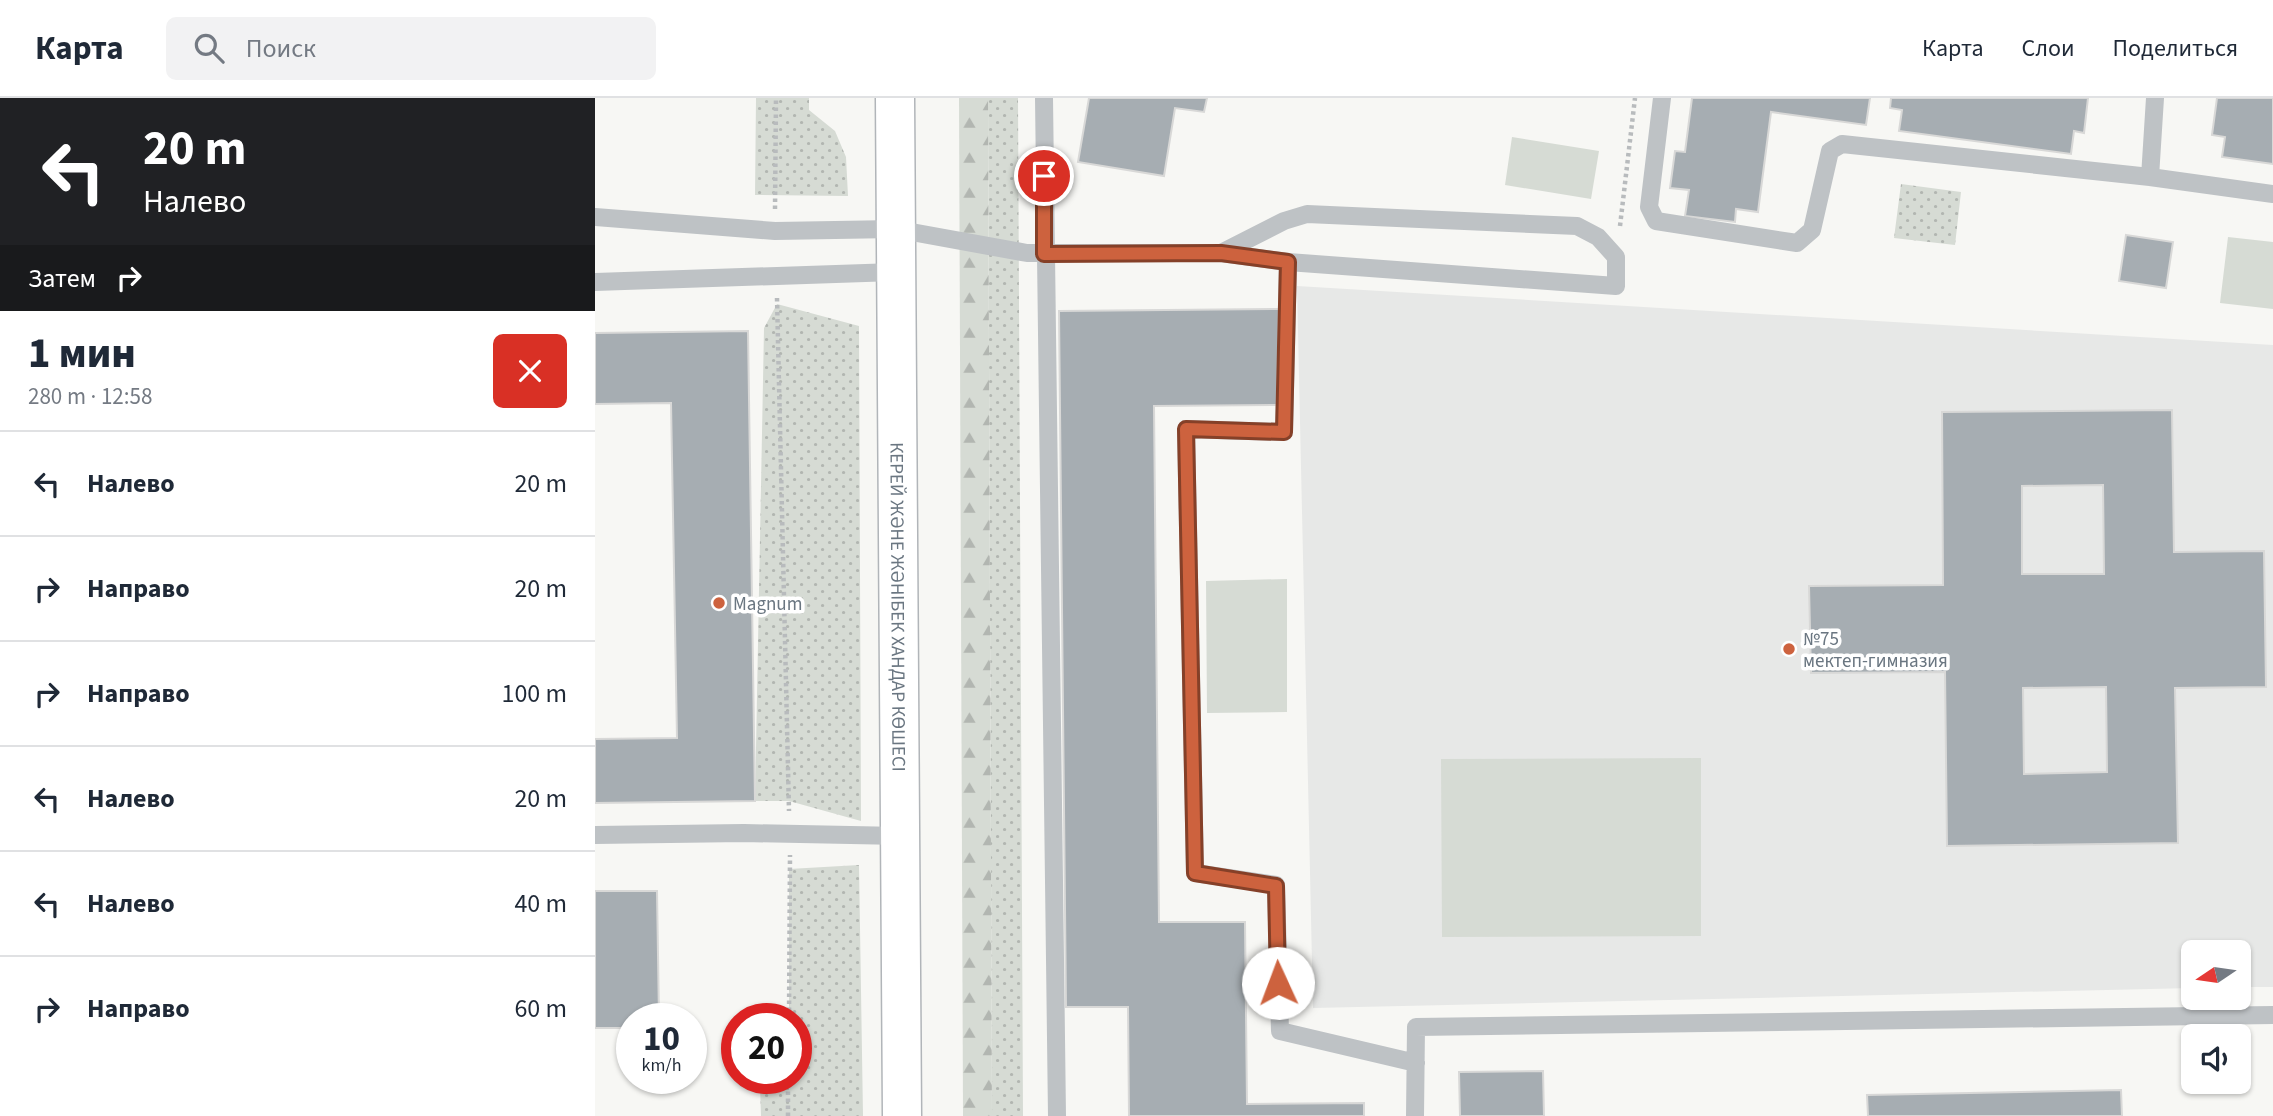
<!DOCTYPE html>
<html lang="ru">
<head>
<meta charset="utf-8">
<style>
	:root { --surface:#fff; --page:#f2f2f3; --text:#1f2937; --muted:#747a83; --line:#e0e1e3 }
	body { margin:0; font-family:"Source Sans 3",sans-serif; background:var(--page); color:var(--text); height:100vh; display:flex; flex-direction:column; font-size:26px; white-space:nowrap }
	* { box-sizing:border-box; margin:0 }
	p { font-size:23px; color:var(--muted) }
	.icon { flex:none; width:38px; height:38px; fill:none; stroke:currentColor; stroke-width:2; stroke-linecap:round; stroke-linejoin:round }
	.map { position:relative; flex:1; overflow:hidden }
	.sheet { display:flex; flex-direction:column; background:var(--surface); width:595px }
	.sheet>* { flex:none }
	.banner { background:#202124; color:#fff; overflow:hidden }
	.needle { width:46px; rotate:257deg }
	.tools { position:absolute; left:1586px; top:842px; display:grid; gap:14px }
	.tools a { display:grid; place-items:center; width:70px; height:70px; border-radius:10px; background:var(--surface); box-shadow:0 2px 5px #0004; font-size:35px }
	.speed { position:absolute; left:21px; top:905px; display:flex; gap:14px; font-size:35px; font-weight:700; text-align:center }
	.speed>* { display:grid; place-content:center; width:91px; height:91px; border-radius:50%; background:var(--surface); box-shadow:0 2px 5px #0004; line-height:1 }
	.speed small { font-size:18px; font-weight:400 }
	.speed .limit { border:10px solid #d22; background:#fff; color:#111 }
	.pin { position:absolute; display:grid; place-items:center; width:60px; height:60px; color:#fff; margin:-30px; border:4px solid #fff; border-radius:50%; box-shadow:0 2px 7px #0007 }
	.me { position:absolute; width:77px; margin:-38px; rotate:358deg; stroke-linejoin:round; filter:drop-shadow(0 0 5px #0008) }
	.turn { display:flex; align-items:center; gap:24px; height:147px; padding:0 28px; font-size:32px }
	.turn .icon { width:91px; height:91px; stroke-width:2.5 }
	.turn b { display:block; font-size:49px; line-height:60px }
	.then { display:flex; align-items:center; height:66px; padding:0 28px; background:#0003; gap:14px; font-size:26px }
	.round { display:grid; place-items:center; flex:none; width:74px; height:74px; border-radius:10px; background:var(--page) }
	.summary { display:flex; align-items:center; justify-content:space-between; height:119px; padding:0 28px }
	h1 { font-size:42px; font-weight:800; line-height:52px }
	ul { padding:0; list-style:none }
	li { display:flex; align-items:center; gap:21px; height:105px; padding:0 28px; border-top:2px solid var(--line) }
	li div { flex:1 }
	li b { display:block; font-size:26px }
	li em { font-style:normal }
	header { display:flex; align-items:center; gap:42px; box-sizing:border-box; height:98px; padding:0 35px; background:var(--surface); border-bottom:2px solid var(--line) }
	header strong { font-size:33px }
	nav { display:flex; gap:38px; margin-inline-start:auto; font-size:24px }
	.search { width:490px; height:63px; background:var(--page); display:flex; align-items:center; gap:18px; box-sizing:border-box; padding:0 24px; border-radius:10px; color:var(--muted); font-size:26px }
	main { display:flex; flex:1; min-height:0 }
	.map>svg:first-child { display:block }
	.built { fill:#e7e8e7 }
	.grass { fill:url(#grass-dots) }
	.forest { fill:url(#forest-firs) }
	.garden { fill:#d6dbd4 }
	.building { fill:#a6adb2; stroke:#d8d8d7; stroke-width:2; fill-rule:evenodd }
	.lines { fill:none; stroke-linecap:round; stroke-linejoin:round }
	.secondary-casing { stroke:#b1b5b9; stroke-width:41 }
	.path { stroke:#b8bbbd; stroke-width:4.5; stroke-dasharray:3.5 3.5; stroke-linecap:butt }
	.lane { stroke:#bec2c5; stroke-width:18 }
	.secondary { stroke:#fff; stroke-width:38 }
	.route-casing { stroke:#854028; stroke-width:18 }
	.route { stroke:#cd623e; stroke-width:12 }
	.poi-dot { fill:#cd623e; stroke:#fff; stroke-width:2.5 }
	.labels { text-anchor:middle; stroke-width:7; stroke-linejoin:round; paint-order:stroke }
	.poi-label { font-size:19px; fill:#6a7681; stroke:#fff; text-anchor:start }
	.street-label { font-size:19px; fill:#6a7681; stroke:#fff }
</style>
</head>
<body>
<header>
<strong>Карта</strong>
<div class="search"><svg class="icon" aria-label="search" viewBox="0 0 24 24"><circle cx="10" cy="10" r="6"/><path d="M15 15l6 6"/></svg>Поиск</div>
<nav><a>Карта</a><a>Слои</a><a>Поделиться</a></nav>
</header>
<main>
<section class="sheet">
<div class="banner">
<div class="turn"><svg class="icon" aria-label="left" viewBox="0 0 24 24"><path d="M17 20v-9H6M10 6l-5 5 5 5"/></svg><div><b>20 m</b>Налево</div></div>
<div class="then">Затем<svg class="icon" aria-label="right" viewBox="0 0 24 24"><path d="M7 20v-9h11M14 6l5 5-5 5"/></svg></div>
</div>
<div class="summary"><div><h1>1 мин</h1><p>280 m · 12:58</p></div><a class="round" style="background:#d93025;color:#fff"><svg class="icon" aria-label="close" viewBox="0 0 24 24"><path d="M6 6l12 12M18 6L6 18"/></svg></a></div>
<ul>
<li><svg class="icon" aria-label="left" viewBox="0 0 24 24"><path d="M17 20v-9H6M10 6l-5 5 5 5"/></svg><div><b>Налево</b></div><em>20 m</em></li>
<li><svg class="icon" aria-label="right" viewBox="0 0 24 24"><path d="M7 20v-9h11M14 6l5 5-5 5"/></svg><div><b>Направо</b></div><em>20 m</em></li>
<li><svg class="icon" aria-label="right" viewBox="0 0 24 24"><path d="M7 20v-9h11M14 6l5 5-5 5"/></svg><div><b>Направо</b></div><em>100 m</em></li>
<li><svg class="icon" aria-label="left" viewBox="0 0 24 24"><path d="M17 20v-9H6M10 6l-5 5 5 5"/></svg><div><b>Налево</b></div><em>20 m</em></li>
<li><svg class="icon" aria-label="left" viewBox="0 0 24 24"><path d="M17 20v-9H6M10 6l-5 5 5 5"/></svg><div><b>Налево</b></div><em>40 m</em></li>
<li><svg class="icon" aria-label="right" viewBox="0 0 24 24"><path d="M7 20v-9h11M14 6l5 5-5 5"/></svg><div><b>Направо</b></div><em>60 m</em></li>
</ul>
</section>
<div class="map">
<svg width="1678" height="1018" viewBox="0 0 1678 1018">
	<defs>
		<pattern id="grass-dots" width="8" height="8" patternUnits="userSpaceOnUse" patternTransform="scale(1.75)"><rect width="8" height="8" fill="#d6dbd4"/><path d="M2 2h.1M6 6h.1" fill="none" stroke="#b2b6b1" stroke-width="1.8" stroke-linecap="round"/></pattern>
		<pattern id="forest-firs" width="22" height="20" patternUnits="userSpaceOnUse" patternTransform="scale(1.75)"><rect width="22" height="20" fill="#d6dbd4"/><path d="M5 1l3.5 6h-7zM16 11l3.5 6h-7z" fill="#b2b6b1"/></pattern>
	</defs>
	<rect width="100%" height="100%" fill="#f7f7f4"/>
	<path class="built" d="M702 188 1678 247V889H1643V854H1598V890L718 910Z"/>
	<path class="grass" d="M161 0H214V12L240 33 251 59 253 98 160 97Z
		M393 0H423L428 1018H397Z
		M1306 86 1366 94 1360 147 1299 140Z
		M182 206 264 228 266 723 194 703H160L169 230Z
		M264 767 268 1018H166L165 989 193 988V980H201V920H194V771Z"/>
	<path class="forest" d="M364 0H393L397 1018H368Z"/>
	<path class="garden" d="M917 39 1004 53 996 101 910 87Z
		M1633 139 1678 144V211L1625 205Z
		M692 481V614L612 615 611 483Z
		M1106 660V838L847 839 846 661Z"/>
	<path class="building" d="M494 0H612L609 14 580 10 569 78 483 64Z
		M1097 0H1275L1271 27 1176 14 1163 114 1141 111 1140 124 1090 118 1094 92 1075 90 1080 53 1090 54Z
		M1296 0H1493L1489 35 1479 33 1476 56 1304 33 1307 12 1295 10Z
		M1622 0H1678V66L1627 59 1630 39 1617 37Z
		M1531 137 1578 144 1571 190 1524 183Z
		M684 211 685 307 559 308 564 824H650L652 1006 769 1005V1018H534L533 909H471L464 213Z
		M153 233 160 703 0 705V641L82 640 76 305 0 306V235Z
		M1577 312 1579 454 1669 453 1671 589 1580 590 1583 745 1352 748 1350 574 1216 575 1214 488 1348 487 1347 314ZM1508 387 1509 476H1427V388ZM1511 589 1512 674 1429 676 1428 590Z
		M0 793H62L64 920H37V930H0Z
		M948 973 949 1018H865L864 974Z
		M1526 992 1527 1018H1273L1272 997Z"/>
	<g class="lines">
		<g class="secondary-casing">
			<g id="secondary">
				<path id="s1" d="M300 0 307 1018"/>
			</g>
		</g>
		<path class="path" d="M180 111 181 0
			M1025 128 1040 0
			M182 200 194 713
			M194 920 195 757
			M193 1018V980"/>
		<path class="lane" d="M449 0 462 1018
			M1067 0 1054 109 1061 123 1202 145 1217 132 1235 53 1247 46 1555 79 1678 96
			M1555 79 1560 0
			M0 119 180 133 300 131 432 155H626L693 164 1021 188V159L1003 139 982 128 712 116 689 123 626 155
			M693 164 689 334 591 331 600 775 681 787 685 933 821 965
			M0 184 300 174
			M0 737 149 735 306 738
			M820 1018 821 929 1678 917"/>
		<use href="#secondary" class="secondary"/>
	</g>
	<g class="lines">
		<g class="route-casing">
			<path id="route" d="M449 78V156L626 155 693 164 689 334 591 331 600 775 681 788 683 885"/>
		</g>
		<use href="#route" class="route"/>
	</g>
	<g class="poi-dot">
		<circle cx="124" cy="505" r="7"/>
		<circle cx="1194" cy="551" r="7"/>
	</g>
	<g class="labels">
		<g class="poi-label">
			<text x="138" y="512">Magnum</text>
			<text x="1208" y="547">№75<tspan x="1208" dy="22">мектеп-гимназия</tspan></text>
		</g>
		<g class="street-label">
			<text dy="7" stroke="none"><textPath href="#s1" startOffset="509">КЕРЕЙ ЖӘНЕ ЖӘНІБЕК ХАНДАР КӨШЕСІ</textPath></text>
		</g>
	</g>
</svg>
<div class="tools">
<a><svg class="needle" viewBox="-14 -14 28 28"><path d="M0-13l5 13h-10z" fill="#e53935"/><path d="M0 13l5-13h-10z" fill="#747a83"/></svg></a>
<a><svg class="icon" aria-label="sound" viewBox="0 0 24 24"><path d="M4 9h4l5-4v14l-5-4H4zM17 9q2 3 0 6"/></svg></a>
</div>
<div class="speed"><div>10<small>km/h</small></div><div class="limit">20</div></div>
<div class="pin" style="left:449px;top:78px;background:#d93025"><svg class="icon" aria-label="arrive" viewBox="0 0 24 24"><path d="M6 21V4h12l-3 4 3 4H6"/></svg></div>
<svg class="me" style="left:683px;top:885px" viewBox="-20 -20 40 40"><circle r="19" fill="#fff"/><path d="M0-13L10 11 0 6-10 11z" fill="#cd623e"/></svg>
</div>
</main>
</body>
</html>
